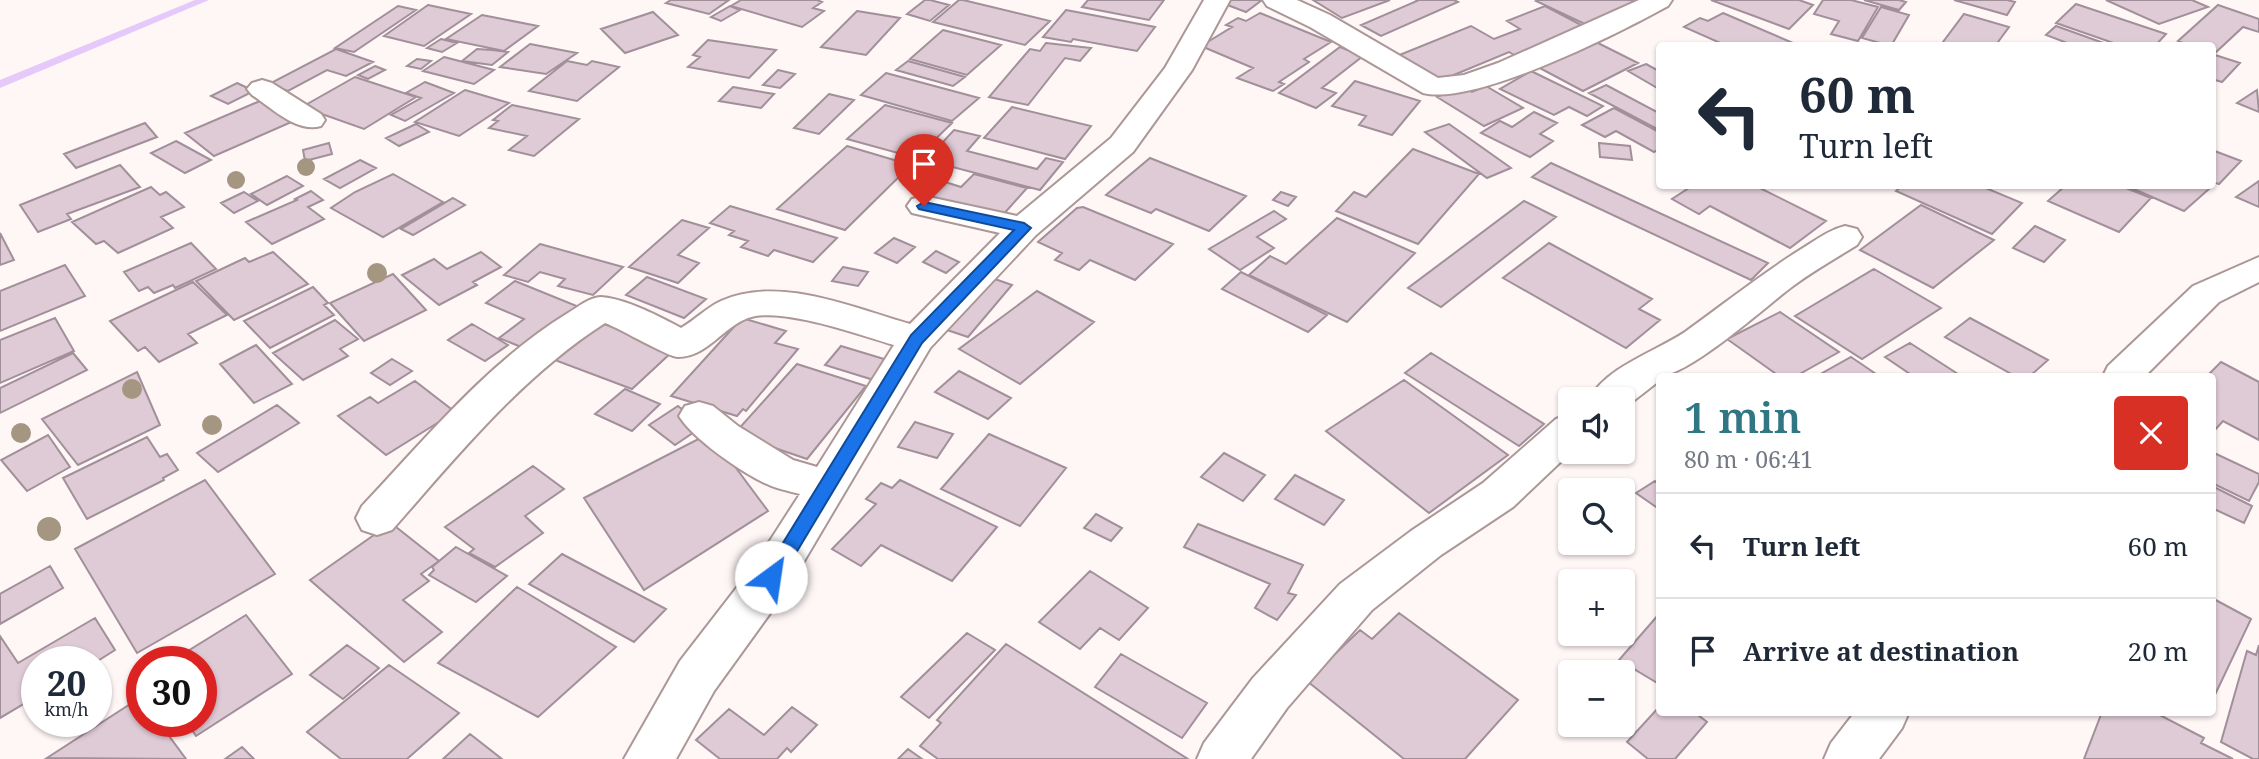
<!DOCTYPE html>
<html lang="en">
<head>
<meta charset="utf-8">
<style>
	:root { --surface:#fff; --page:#f6f6f7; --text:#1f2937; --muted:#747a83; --line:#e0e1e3; --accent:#307783 }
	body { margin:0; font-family:"Noto Serif",serif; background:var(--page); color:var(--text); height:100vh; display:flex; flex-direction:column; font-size:26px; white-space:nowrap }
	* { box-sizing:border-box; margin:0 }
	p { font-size:23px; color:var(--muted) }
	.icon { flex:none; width:38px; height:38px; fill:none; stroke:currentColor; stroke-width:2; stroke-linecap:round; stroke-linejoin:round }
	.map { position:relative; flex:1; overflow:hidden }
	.drawer { position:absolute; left:1656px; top:373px; width:560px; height:343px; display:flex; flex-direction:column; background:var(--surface); border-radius:7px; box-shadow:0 2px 5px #0004 }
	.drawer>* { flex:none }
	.top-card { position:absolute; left:1656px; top:42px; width:560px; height:147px; border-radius:7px; box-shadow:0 2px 5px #0004; background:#fff; color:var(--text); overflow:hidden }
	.fabs { position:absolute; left:1558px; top:387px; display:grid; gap:14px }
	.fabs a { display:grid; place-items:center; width:77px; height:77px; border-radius:7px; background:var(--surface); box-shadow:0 2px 5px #0004; font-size:35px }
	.speed { position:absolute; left:21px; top:646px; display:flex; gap:14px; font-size:35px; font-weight:700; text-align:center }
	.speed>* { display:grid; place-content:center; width:91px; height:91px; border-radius:50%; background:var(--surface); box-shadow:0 2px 5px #0004; line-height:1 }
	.speed small { font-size:18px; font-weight:400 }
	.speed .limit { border:10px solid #d22; background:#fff; color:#111 }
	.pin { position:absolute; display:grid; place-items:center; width:60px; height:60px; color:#fff; margin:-72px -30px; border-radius:50% 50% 50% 0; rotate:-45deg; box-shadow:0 0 7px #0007 }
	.pin .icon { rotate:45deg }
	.me { position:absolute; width:77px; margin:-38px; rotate:31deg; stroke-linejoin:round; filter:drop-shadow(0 0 5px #0008) }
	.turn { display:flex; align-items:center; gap:24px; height:147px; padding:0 28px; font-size:32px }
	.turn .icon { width:91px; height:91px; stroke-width:2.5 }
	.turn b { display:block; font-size:49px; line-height:60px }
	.round { display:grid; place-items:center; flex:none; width:74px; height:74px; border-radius:7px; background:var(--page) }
	.headline { display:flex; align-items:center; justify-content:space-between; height:119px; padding:0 28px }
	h1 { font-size:42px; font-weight:600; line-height:52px; color:var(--accent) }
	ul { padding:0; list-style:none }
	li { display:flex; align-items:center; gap:21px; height:105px; padding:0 28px; border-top:2px solid var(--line) }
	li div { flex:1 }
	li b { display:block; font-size:26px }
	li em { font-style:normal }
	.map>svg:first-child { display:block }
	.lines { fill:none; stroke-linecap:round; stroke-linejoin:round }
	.stream { fill:#e5c9fa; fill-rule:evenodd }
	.building { fill:#dfcbd6; stroke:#a18f99; stroke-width:2 }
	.minor-casing { stroke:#ac9797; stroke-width:4 }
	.tertiary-casing { stroke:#ac9797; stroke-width:4 }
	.minor { fill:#fff; fill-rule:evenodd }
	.tertiary { fill:#fff; fill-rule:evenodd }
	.tree { fill:#a49681 }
	.route { fill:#1a73e8; stroke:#114b97; stroke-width:2 }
</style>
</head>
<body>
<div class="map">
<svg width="2259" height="759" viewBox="0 0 2259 759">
	<rect width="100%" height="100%" fill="#fff6f6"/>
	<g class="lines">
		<path class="stream" d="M195 0H209L0 88V80Z"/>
	</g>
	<path class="building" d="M671 0H729L709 14 666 3Z
		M741 0H817L822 2 813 8 824 11 802 27 731 6Z
		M925 0H930L949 5 930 21 907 14Z
		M959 0H963L1050 21 1025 45 933 22Z
		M1088 0H1164L1149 20 1082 7Z
		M1226 0H1262L1246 12 1222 3Z
		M1313 0H1390L1342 18Z
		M1416 0H1454L1458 2 1381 36 1361 25 1417 1Z
		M1538 0H1631L1634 1 1589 26 1536 1Z
		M1711 0H1799L1813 5 1789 29Z
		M1823 0H1851L1878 7 1858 41 1831 34 1839 21 1814 14Z
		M1864 0H1899L1906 2 1899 10Z
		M1954 0H2007L2015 2 2007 15Z
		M2106 0H2192L2208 7 2159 24Z
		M2076 4 2166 34 2155 46H2122L2056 23Z
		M428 5 471 14 424 46 384 36Z
		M2218 5 2259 19V32L2243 27 2214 54 2212 46H2190L2178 41Z
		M398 6 416 10 354 52 335 48Z
		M730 6 740 10 721 21 711 17Z
		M1545 6 1585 27 1516 56 1509 52 1432 84 1392 58 1471 26 1494 39 1520 29 1507 21Z
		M1881 7 1909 15 1891 46 1862 38Z
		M1066 10 1155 27 1137 51 1073 39 1071 42 1043 37Z
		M857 11 900 18 866 55 821 47Z
		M653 12 678 35 625 53 601 29Z
		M1260 13 1331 42 1304 59 1309 62 1279 82 1284 84 1273 91 1237 78 1253 68 1201 46 1232 27 1226 25 1238 18 1246 21Z
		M1723 13 1800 46H1727L1684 27 1700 18 1708 21Z
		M1964 14 2009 27 1995 46H1940Z
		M482 15 538 26 504 51 446 39Z
		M2056 26 2112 46H2075L2046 35Z
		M943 30 1001 45 967 75 910 59Z
		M1588 38 1638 63 1583 91 1534 65Z
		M441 39 457 43 442 52 427 48Z
		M708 40 776 50 749 78 688 67 700 57 693 55Z
		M1046 43 1091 48 1080 61 1065 58 1028 105 989 97 1030 49 1040 51Z
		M530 44 577 53 546 74 500 67Z
		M1340 47 1363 56 1322 88 1336 93 1316 108 1279 93Z
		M336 49 373 62 346 76 327 70 288 91 269 84Z
		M477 49 492 50 508 52 492 65 462 61Z
		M2212 54 2240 63 2222 82 2212 79Z
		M444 57 494 70 474 84 423 71Z
		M417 59 431 61 421 69 407 66Z
		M567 61 587 65 592 61 619 67 577 101 529 91Z
		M908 61 965 77 953 86 896 70Z
		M1646 64 1659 71V89L1628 71Z
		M375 66 385 70 368 79 358 75Z
		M778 70 795 74 780 88 763 85Z
		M1531 71 1603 106 1587 116 1569 107 1554 115 1500 89Z
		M886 73 979 98 952 121 861 95Z
		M355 77 416 97 364 129 302 107Z
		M1355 81 1420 101 1392 135 1359 125 1366 116 1332 106Z
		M425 82 454 93 405 121 391 115 421 98 406 93Z
		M237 83 254 91 228 104 211 96Z
		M1606 85 1659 113V130L1589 93Z
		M1462 86 1472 92 1486 86 1523 108 1484 126 1437 97Z
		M733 87 774 94 761 108 719 101Z
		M465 90 509 103 459 136 415 122Z
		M2257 90 2259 112 2237 103Z
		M829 94 854 100 819 134 794 128Z
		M267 98 296 120 214 156 185 133Z
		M512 105 579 119 534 156 509 150 527 136 489 128 498 121 493 120Z
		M885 105 952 123 916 158 847 139Z
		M1012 107 1091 126 1065 159 984 138Z
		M1614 108 1659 132V149L1654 152 1616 131 1605 137 1582 125Z
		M1534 112 1557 123 1540 134 1553 141 1530 157 1481 133 1500 121 1512 127Z
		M145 123 157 137 76 168 64 154Z
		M416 124 429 132 399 146 386 138Z
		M1449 124 1511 168 1487 178 1425 132Z
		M954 130 980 136 967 151 1037 169 1046 158 1063 162 1040 190 926 160Z
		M176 141 211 160 185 173 151 153Z
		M329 143 332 154 305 161 303 150Z
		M1599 143 1630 146 1632 160 1600 157Z
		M847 146 911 165 845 230 777 209Z
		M1413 149 1479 174 1418 244 1336 211 1354 192 1366 197Z
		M2212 150 2241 161 2219 184 2212 182Z
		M1150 158 1246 196 1209 231 1156 209 1151 213 1106 195Z
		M360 160 376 168 340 188 324 179Z
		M1551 163 1768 263 1751 280 1532 177Z
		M120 165 140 187 67 214 71 219 38 232 20 205Z
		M393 174 443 202 383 237 331 208 355 192Z
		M974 174 1027 188 1001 217 926 195 939 180 961 187Z
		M287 176 303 186 267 205 251 194Z
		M2259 181V207L2236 197Z
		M1692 186H1756L1826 221 1790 248 1710 206 1699 214 1672 199Z
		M1902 186H1981L2022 203 1992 234 1896 191Z
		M2065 186H2121L2151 198 2119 232 2048 201Z
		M2127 186H2200L2209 189 2184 211Z
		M151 187 160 195 166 192 184 207 161 217 173 228 118 253 104 241 96 244 72 222Z
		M311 191 323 200 308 207 324 219 272 244 246 222 297 200 295 199Z
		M244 192 258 201 234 213 221 203Z
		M1281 192 1296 197 1288 206 1273 200Z
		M453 198 465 205 413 235 401 229Z
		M1524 201 1556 217 1441 307 1408 288Z
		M1921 205 1994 240 1933 288 1860 250Z
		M730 206 837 238 813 262 774 250 768 256 741 247 748 241 729 235 734 231 710 223Z
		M1083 207 1173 244 1135 280 1090 260 1079 270 1055 260 1062 253 1038 242 1077 208Z
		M1274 211 1286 219 1257 237 1274 248 1240 270 1209 249Z
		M1337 218 1415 253 1347 322 1249 275 1270 256 1286 264Z
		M682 220 709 228 678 255 699 263 678 283 629 267Z
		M2035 226 2065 240 2044 262 2013 248Z
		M0 233 14 260 0 265Z
		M894 238 915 247 897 263 875 253Z
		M191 243 216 269 175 288 173 285 154 293 148 287 139 291 124 272Z
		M1549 243 1652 299 1639 309 1660 320 1626 348 1503 278Z
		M540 244 623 267 593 295 558 286 565 279 540 272 528 282 504 275Z
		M936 251 959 262 946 273 923 262Z
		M273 252 308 284 234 320 196 281 245 258 249 262Z
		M481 252 501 267 473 282 477 285 439 305 402 275 434 259 447 269Z
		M65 265 85 296 0 331V291Z
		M843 267 868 272 858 286 832 281Z
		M1874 269 1941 308 1862 359 1795 316Z
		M1241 272 1327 315 1308 332 1222 289Z
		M393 274 426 310 364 341 330 303Z
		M647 277 706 299 684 318 626 295Z
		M992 278 1012 285 968 337 947 330Z
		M515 281 584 309 531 351 499 338 524 319 486 303Z
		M193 282 227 315 188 334 197 343 159 362 145 347 138 351 110 321Z
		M313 287 328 303 324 305 334 315 270 348 244 321Z
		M1037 291 1094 322 1020 384 959 349Z
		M1780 312 1839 352 1796 376H1779L1727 339Z
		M55 318 74 351 0 383V340Z
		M588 318 674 350 632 389 544 356Z
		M742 318 786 331 775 343 798 349 746 411 743 409 737 416 671 396Z
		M1970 318 2048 360 2030 376H2015L1945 337Z
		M335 320 358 339 340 349 348 356 303 380 273 353Z
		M472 324 508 345 485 361 448 340Z
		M1910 343 1961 376H1913L1885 357Z
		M256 345 292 384 254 403 220 364Z
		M841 346 894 362 877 381 825 365Z
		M73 353 87 370 0 413V388Z
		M1431 353 1544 424 1519 446 1405 373Z
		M1851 357 1879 376H1817Z
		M392 359 412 371 390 385 371 373Z
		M2221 362 2259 382V440L2223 421 2214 431 2212 430V376H2207Z
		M797 364 866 386 807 459 734 434Z
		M959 371 1011 398 988 419 935 392Z
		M137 372 160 425 78 465 42 419Z
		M1404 380 1508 455 1429 513 1326 431Z
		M415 381 455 412 386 455 338 416 370 397 378 403Z
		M625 389 660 404 632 431 595 414Z
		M277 405 299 423 218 472 197 453Z
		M678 406 703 426 675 445 649 425Z
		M915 422 953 434 937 458 898 447Z
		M710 433 768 511 644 590 584 498Z
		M989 434 1066 468 1020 526 941 489Z
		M48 435 70 467 27 491 1 460Z
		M147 437 160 457 167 454 178 470 163 478 164 480 87 519 63 478Z
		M2212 452 2259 474V482L2249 501 2212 483Z
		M1224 453 1265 475 1243 501 1201 477Z
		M533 466 564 489 525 516 543 533 495 567 469 553 474 549 445 527Z
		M1295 475 1344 500 1324 525 1275 499Z
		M205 480 275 574 137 653 75 549Z
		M900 480 997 527 952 581 881 545 861 566 832 549 876 504 866 499 881 483 892 488Z
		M1655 481 1659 484V509L1636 493Z
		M2212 486 2252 506 2244 523 2212 508Z
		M1096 514 1122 528 1111 541 1084 528Z
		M391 523 439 561 421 574 429 581 403 600 442 632 404 662 310 580Z
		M1198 524 1303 565 1288 593 1296 595 1277 620 1255 608 1270 584 1184 547Z
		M456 547 507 576 476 602 429 575 434 570 432 567Z
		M562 554 666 609 634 642 529 584Z
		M50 566 63 588 0 624V594Z
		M1090 571 1148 608 1119 640 1100 628 1080 649 1039 622Z
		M517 587 616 647 538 717 438 663Z
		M2212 598 2251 619 2212 701Z
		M1399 613 1518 700 1465 759H1404L1307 681 1360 630 1372 639Z
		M1659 614V684L1619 660Z
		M246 615 292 674 196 736 186 721H201V662H170Z
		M95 618 115 650 96 662H37V696L0 718V636L18 663Z
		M967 633 995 650 929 718 901 697Z
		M1006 644 1188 759H938L920 746 941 723 937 720Z
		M347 645 379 668 343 699 310 675Z
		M2259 645V759H2253L2221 742 2247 651 2256 655Z
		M1121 654 1207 703 1182 738 1095 687Z
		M389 665 459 713 407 759H341L307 732Z
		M141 697 142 721H158L186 759 47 758Z
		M792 707 817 725 791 752 787 748 777 759H720L696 740 729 709 764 735Z
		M1659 707V712H1694L1707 722 1675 759H1648L1627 742Z
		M2102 712H2154L2204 738 2201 743 2233 759H2084Z
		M470 734 502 759H443Z
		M242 747 254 759H225Z
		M908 749 922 759H898Z"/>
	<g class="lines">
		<g class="minor-casing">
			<path id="minor" d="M1204 0H1230L1192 70 1133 152 1036 235 930 348 787 590 714 691 676 759H624L680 661 755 564 800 494C789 491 777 489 767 484 743 474 692 438 679 416L685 406 699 402 713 406 738 426 793 460 817 467 894 345C860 335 780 306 748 318 723 327 707 357 678 357 668 357 621 329 605 323 521 377 458 455 392 530L377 535 362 530 356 518 362 506C426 438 488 362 568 313 578 307 590 297 601 297 624 298 661 317 681 328 695 320 706 308 721 301 779 275 853 308 910 324L1000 233 912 213 907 206 912 199 924 196 1017 216 1111 138 1165 68Z
				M1263 0H1297L1330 15 1438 78 1464 75 1498 63 1639 0H1672L1668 6C1619 33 1475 106 1423 93L1310 27 1267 6Z
				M262 80 272 83 321 114 325 120 321 126C296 133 272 108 252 95L247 89 252 83Z
				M1845 226 1857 229 1862 237 1857 245C1836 258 1813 271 1793 286 1766 306 1689 376 1659 376V381L1623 409 1622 399H1589C1608 366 1655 352 1685 332 1724 304 1761 274 1803 248 1816 240 1829 230 1845 226Z
				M1570 414 1571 452 1513 507 1441 555 1372 610 1287 708 1251 759H1197L1204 743 1253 678 1340 584 1411 531 1483 483 1556 419Z"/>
		</g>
		<g class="tertiary-casing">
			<path id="tertiary" d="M2259 257V282L2219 302 2145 376H2103L2108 366 2193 286Z
				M1855 712H1909L1902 728 1879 759H1824L1831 743Z"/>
		</g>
		<use href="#minor" class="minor"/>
		<use href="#tertiary" class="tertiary"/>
	</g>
	<g class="tree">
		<circle cx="306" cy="167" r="9"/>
		<circle cx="236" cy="180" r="9"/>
		<circle cx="377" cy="273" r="10"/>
		<circle cx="132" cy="389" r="10"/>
		<circle cx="212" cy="425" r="10"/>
		<circle cx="21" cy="433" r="10"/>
		<circle cx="49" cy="529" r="12"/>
	</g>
	<path class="route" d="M924 202 1024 223 1031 228 922 343 778 583 771 585 765 583 762 577 765 572 911 335 1014 230 919 209 917 206Z"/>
</svg>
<div class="fabs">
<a><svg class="icon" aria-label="sound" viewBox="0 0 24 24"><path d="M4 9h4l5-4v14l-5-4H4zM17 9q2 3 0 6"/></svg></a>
<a><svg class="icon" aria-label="search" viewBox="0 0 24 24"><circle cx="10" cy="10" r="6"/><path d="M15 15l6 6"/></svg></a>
<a>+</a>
<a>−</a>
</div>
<div class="speed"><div>20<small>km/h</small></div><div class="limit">30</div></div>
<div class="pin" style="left:924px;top:206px;background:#d93025"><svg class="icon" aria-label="arrive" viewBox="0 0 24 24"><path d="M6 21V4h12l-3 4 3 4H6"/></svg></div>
<svg class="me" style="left:771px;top:577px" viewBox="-20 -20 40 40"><circle r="19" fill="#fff"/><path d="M0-13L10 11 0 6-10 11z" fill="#1a73e8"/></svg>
<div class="top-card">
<div class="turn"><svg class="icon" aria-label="left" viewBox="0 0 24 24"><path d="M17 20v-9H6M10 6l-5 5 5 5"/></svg><div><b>60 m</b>Turn left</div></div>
</div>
<section class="drawer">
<div class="headline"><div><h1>1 min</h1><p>80 m · 06:41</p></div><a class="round" style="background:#d93025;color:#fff"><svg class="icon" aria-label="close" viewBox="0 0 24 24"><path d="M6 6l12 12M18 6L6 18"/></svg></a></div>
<ul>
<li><svg class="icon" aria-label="left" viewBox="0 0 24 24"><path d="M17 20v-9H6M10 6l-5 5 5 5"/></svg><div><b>Turn left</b></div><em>60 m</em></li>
<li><svg class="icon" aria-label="arrive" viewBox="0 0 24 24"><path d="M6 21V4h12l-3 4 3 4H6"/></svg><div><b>Arrive at destination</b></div><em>20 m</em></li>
</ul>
</section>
</div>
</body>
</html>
